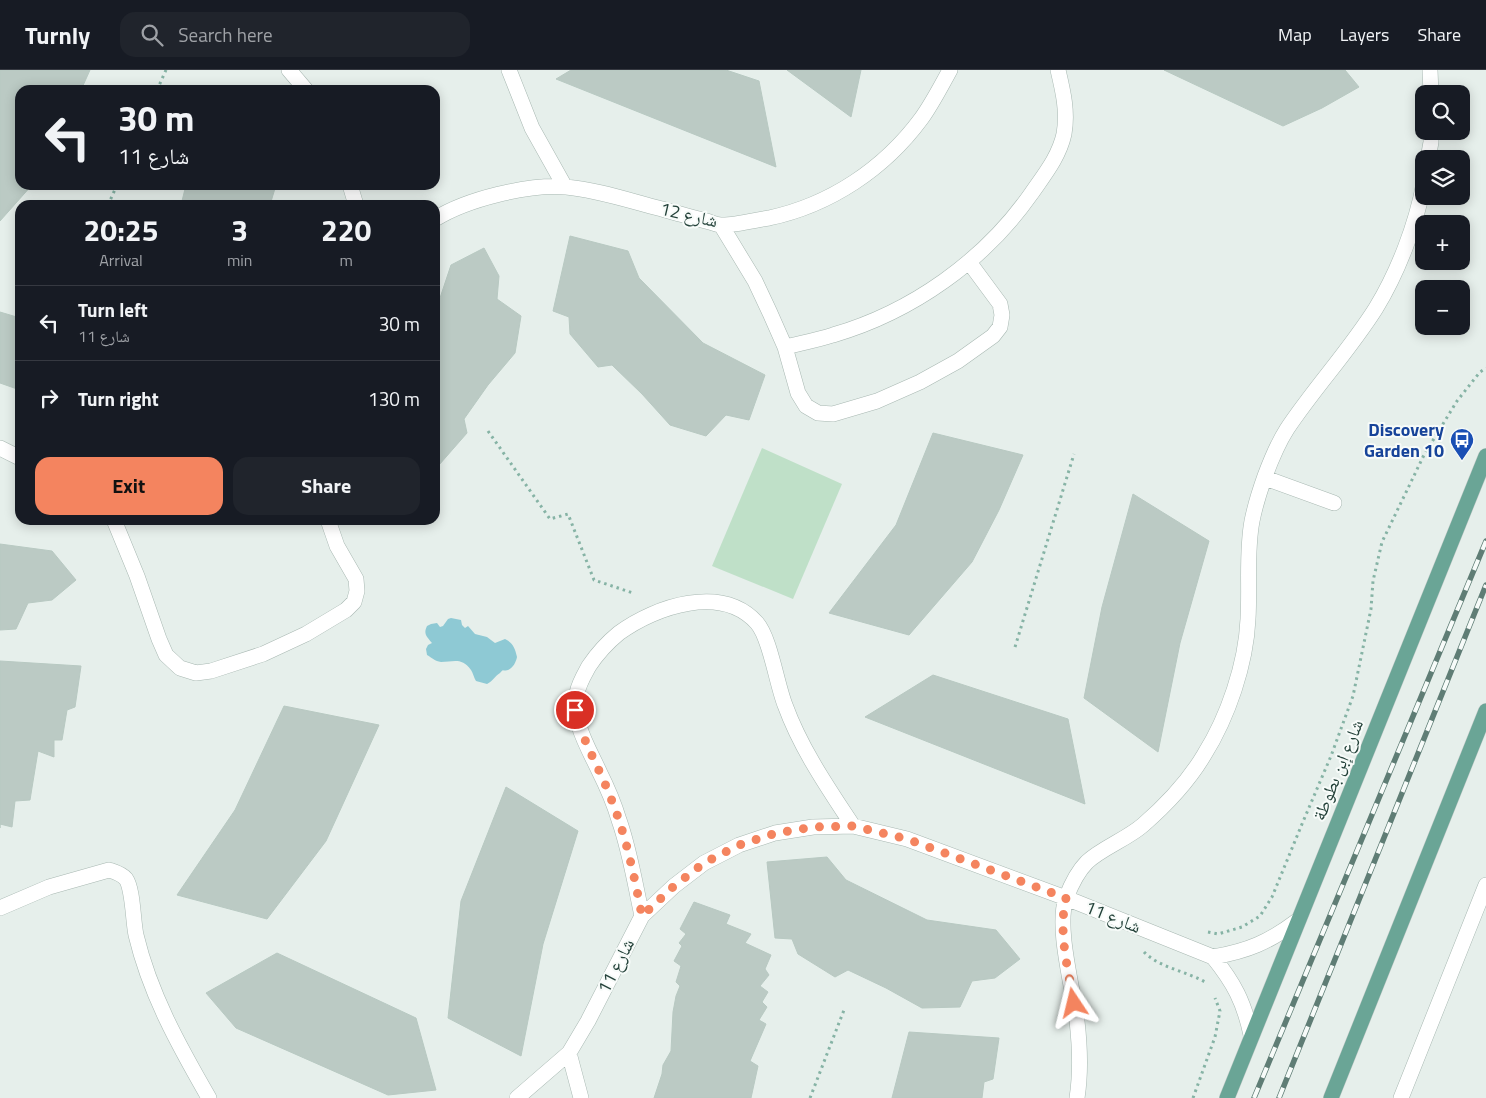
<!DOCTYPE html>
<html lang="en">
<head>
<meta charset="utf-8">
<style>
	:root { --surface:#171b24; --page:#20242c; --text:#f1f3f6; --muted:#9ea1a6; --line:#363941; --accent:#f4845f }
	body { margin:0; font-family:"Titillium Web","Noto Naskh Arabic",sans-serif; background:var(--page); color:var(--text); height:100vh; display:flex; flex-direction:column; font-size:19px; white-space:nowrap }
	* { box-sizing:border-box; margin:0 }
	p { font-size:16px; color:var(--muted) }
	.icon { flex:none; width:28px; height:28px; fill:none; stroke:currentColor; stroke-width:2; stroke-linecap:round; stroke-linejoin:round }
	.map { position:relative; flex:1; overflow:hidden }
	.side { position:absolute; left:15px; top:130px; width:425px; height:325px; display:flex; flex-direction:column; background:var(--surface); border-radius:15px; box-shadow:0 2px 12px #0003 }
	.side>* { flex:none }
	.banner { position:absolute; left:15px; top:15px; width:425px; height:105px; border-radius:15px; box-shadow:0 2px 12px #0003; background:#171b24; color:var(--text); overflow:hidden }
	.tools { position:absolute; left:1415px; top:15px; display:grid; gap:10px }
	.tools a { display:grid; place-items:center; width:55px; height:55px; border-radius:10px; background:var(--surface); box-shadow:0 2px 12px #0003; font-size:25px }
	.pin { position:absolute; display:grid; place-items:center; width:42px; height:42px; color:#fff; margin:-21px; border:2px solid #fff; border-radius:50%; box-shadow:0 1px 5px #0007 }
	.me { position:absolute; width:55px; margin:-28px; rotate:350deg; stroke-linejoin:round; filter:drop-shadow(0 0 4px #0008) }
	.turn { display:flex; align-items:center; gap:18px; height:105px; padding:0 20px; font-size:22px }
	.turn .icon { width:65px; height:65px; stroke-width:2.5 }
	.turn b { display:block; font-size:35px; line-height:42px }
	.eta { display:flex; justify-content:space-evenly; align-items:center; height:85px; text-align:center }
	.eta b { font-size:30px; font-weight:700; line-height:35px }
	.button { display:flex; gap:10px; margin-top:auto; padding:10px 20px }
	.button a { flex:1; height:58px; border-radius:15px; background:var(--accent); color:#111; font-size:20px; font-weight:700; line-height:58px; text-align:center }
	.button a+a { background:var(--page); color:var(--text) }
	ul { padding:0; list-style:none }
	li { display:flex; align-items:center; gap:15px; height:75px; padding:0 20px; border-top:1px solid var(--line) }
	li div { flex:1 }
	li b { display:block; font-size:19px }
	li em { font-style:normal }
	header { display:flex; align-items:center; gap:30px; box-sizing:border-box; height:70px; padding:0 25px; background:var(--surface); border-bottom:1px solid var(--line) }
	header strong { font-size:24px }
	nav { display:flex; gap:28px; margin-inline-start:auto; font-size:18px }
	.search { width:350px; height:45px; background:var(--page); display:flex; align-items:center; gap:12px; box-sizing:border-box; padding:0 18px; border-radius:15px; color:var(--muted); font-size:19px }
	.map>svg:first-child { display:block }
	.green { fill:#bfe0c8 }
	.water { fill:#8ec9d4 }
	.building { fill:#bbcac4; stroke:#b8c9c2 }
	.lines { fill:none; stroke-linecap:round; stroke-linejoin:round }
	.minor-casing { stroke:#a8b8b2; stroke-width:16 }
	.major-casing { stroke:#c2cac8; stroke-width:16 }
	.path { stroke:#86b3a5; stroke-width:3; stroke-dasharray:2.5 4; stroke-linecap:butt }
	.minor { stroke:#fff; stroke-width:15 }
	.major { stroke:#6aa596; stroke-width:15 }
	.rail-casing { stroke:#5f7d75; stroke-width:5.5 }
	.rail { stroke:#f7fbf9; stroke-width:4; stroke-dasharray:11; stroke-linecap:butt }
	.route { stroke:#f4845f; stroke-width:9; stroke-dasharray:0 16.2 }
	.labels { text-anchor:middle; stroke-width:4; stroke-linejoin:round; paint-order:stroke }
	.street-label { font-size:18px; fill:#24423a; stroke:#f7fbf9 }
	.transit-label { font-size:18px; font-weight:bold; fill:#164399; stroke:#f7fbf9; text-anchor:end }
</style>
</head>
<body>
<header>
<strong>Turnly</strong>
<div class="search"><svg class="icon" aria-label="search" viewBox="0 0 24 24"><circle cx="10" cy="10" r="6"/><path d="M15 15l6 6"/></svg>Search here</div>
<nav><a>Map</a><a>Layers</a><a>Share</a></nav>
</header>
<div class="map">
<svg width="1486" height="1028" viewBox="0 0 1486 1028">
	<rect width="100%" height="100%" fill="#e6efeb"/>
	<path class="green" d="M762 378 842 414 793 529 712 496Z"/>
	<path class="water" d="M451 548 461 550 462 555 465 558 468 556 475 564 487 567 495 573 505 569C513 573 515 578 517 587 516 592 513 598 508 600 501 602 505 598 500 603 495 606 493 611 487 614L476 611C474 608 473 603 471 600 462 587 453 592 441 592 435 591 432 588 427 585L426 579 428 575 432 573C427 567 423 564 427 556L431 554 437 553 440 557 443 556 448 549Z"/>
	<path class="building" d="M0 0H90L81 20H20V115H32L0 151Z
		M571 0H726L759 11 776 97 556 9Z
		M787 0H861L851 47Z
		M1164 0H1345L1359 17 1322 38 1283 56Z
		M186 115H276L270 135H181Z
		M570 166 628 181 639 208 703 273 765 305 749 350 726 345 706 366 670 355 642 324 612 295 598 297 570 264 569 247 553 241Z
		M484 178 499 206 497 229 521 246 515 283 488 315 464 349 467 363 439 395 435 396V243L451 195Z
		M0 242 20 248V320L0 313Z
		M933 363 1023 385 999 440 972 492 909 565 829 543 896 455Z
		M1133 424 1209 471 1180 573 1158 682 1084 628 1102 537Z
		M0 474 52 481 76 510 52 530 28 533 16 559 0 560Z
		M0 591 81 596 75 637 67 640 62 670H54V687L38 681 30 730 15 731 12 757 0 754V758Z
		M933 605 1068 649 1085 734 865 647Z
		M284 636 379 655 326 771 267 849 177 825 235 740Z
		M506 717 578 761 543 874 521 986 448 948 461 831Z
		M827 787 846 810 927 850 996 860 1020 889 995 908 972 911 960 937 922 938 886 918 848 900 835 907 798 884 792 869 775 868 767 792Z
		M694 832 730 845 726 854 751 864 745 873 771 885 765 899 769 905 760 916 768 922 762 932 767 937 759 950 766 954 750 991 758 996 751 1028H654L662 1004 663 995 671 981 673 942 676 926 680 916 676 912 681 896 674 891 682 876 679 873 686 864 680 859Z
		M277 883 416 948 436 1020 388 1025 236 958 206 923Z
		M909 962 999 968 993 1009 984 1012 982 1028H892Z"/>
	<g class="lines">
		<g class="minor-casing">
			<path id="minor" d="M289 0 306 20
				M509 0 532 58 565 117
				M1430 0 1431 24
				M1428 89 1431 72V61
				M350 115 356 135
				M435 149C467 129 528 114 566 117 598 120 630 131 662 139 675 143 688 146 702 150 708 151 714 154 720 155 732 156 756 150 769 148 830 135 884 99 921 49 932 34 941 16 950 0
				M721 155 755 211 770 243 785 277 798 323 806 336 818 343 833 344 877 331 920 312 958 291 993 266 1000 257 1002 245 1000 234 969 192
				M785 277C801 273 818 270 833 265 912 242 984 191 1031 124 1044 105 1059 87 1064 64 1068 42 1063 21 1058 0
				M0 378 20 388
				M1265 408 1334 433
				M114 450 137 506 159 569 166 585 180 598 196 603 211 601 263 584 306 564 346 540 354 532 357 521 356 509 337 476 328 450
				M0 838 49 817 109 800C115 802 122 804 126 809 133 819 133 851 136 865 150 924 179 976 209 1028
				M642 846C635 814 630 781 619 750 614 733 607 717 599 701 588 677 571 651 577 623 579 613 584 605 589 596 597 584 608 572 619 563 656 536 722 514 757 553 770 568 777 615 785 635 801 679 828 718 853 756
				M1213 887C1248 881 1269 872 1297 851
				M569 983 581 1028
				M517 1028 569 983 588 951 642 846 674 816 704 793 739 775 775 763 813 757 853 756 907 769 1066 828 1213 887C1234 913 1244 932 1251 965
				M1077 1028C1081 1002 1080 977 1077 951 1073 917 1056 859 1066 828 1071 815 1077 802 1087 792 1102 778 1127 769 1143 755 1166 735 1188 712 1204 685 1228 647 1246 594 1248 549 1250 516 1246 483 1252 451 1255 436 1260 420 1265 406 1271 390 1278 373 1287 359 1315 317 1349 281 1376 238 1398 202 1416 155 1424 113
				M1401 1028 1486 815"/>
		</g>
		<g class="major-casing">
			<path id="major" d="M1227 1028 1486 386
				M1331 1028 1486 641"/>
		</g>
		<path class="path" d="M157 20 166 0
			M108 135 117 115
			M488 361 550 449 568 444 594 510 633 523
			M1015 577 1074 384
			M1208 862 1218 864 1242 857 1260 846 1272 827 1302 754 1331 686 1353 626 1371 539 1373 511 1382 472 1424 385 1457 331 1480 302 1486 298
			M1144 882C1160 898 1186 901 1205 912
			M810 1028 844 940
			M1193 1028 1215 967 1220 941 1215 928"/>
		<use href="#minor" class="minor"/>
		<use href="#major" class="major"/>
		<g class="rail-casing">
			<path id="rail" d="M1254 1028 1486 471
				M1279 1028 1486 515"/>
		</g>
		<use href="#rail" class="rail"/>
	</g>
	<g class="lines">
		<path class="route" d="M575 640C582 670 599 697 610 726 626 765 634 805 642 846L674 816 704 793 739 775 776 763 814 757 853 756 907 769 1066 828C1058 862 1068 899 1074 933"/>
	</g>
	<defs>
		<g id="bus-pin" transform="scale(1.25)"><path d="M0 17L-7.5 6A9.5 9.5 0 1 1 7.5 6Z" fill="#1a4fb4" stroke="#f7fbf9"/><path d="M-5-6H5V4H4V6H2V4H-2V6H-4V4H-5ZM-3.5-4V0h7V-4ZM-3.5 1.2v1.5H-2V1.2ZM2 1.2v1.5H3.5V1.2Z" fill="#fff"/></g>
	</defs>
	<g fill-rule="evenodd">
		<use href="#bus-pin" x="1462" y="370"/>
	</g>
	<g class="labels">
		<g class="street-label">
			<text transform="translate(689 145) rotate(13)" y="6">شارع 12</text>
			<text transform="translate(1338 700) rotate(-68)" y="6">شارع إبن بطوطة</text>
			<text transform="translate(1113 847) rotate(22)" y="6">شارع 11</text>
			<text transform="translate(616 896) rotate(-63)" y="6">شارع 11</text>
		</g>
		<g class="transit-label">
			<text x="1444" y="366">Discovery<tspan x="1444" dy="21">Garden 10</tspan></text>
		</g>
	</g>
</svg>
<div class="tools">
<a><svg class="icon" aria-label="search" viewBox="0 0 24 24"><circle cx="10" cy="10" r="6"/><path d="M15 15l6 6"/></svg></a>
<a><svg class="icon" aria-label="layers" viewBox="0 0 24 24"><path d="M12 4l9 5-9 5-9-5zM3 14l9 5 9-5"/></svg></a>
<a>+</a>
<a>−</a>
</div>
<div class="pin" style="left:575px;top:640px;background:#d93025"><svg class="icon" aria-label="arrive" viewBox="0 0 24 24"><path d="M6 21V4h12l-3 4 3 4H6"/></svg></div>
<svg class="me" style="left:1074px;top:933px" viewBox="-20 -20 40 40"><path d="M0-17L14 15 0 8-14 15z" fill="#f4845f" stroke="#fff" stroke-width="4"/></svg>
<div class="banner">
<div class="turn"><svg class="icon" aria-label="left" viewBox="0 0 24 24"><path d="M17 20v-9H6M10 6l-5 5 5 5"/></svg><div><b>30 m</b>شارع 11</div></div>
</div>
<section class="side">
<div class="eta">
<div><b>20:25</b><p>Arrival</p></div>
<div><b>3</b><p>min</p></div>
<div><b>220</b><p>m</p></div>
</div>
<ul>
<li><svg class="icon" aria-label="left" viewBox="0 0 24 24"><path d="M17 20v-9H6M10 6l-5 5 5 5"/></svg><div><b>Turn left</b><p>شارع 11</p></div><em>30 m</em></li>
<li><svg class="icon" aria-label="right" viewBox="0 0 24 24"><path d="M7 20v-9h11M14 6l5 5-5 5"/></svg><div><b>Turn right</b></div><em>130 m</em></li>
</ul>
<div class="button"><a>Exit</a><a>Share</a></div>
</section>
</div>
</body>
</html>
